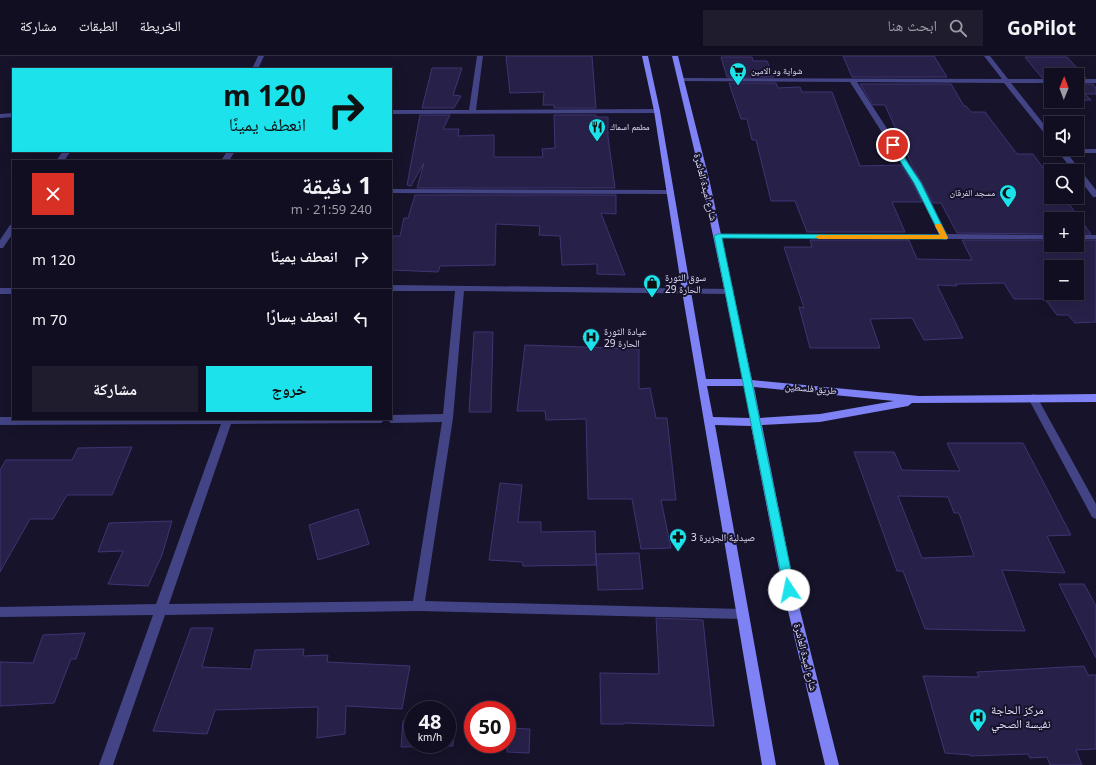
<!DOCTYPE html>
<html lang="ar">
<head>
<meta charset="utf-8">
<style>
	:root { --surface:#100e20; --page:#1e1c2d; --text:#f1f3f6; --muted:#9c9ca5; --line:#302e3e; --accent:#1ce2eb }
	body { margin:0; font-family:"Noto Sans","Noto Naskh Arabic",sans-serif; background:var(--page); color:var(--text); direction:rtl; height:100vh; display:flex; flex-direction:column; font-size:15px; white-space:nowrap }
	* { box-sizing:border-box; margin:0 }
	p { font-size:13px; color:var(--muted) }
	.icon { flex:none; width:22px; height:22px; fill:none; stroke:currentColor; stroke-width:2; stroke-linecap:round; stroke-linejoin:round }
	.map { position:relative; flex:1; overflow:hidden; direction:ltr }
	.sheet { position:absolute; left:12px; top:104px; width:380px; height:260px; display:flex; flex-direction:column; background:var(--surface); border-radius:0px; box-shadow:0 4px 16px #0002,0 0 0 1px var(--line); direction:rtl }
	.sheet>* { flex:none }
	.guide { position:absolute; left:12px; top:12px; width:380px; height:84px; border-radius:0px; box-shadow:0 4px 16px #0002,0 0 0 1px var(--line); direction:rtl; background:#1ce2eb; color:#111; overflow:hidden }
	.needle { width:26px; rotate:1deg }
	.controls { position:absolute; left:1044px; top:12px; display:grid; gap:8px }
	.controls a { display:grid; place-items:center; width:40px; height:40px; border-radius:0px; background:var(--surface); box-shadow:0 4px 16px #0002,0 0 0 1px var(--line); font-size:20px }
	.speed { position:absolute; left:404px; top:645px; display:flex; gap:8px; font-size:20px; font-weight:700; text-align:center }
	.speed>* { display:grid; place-content:center; width:52px; height:52px; border-radius:50%; background:var(--surface); box-shadow:0 4px 16px #0002,0 0 0 1px var(--line); line-height:1 }
	.speed small { font-size:10px; font-weight:400 }
	.speed .limit { border:6px solid #d22; background:#fff; color:#111 }
	.pin { position:absolute; display:grid; place-items:center; width:34px; height:34px; color:#fff; margin:-17px; border:2px solid #fff; border-radius:50%; box-shadow:0 1px 4px #0007 }
	.me { position:absolute; width:44px; margin:-22px; rotate:349deg; stroke-linejoin:round; filter:drop-shadow(0 0 3px #0008) }
	.turn { display:flex; align-items:center; gap:14px; height:84px; padding:0 20px; font-size:18px }
	.turn .icon { width:52px; height:52px; stroke-width:2.5 }
	.turn b { display:block; font-size:28px; line-height:34px }
	.round { display:grid; place-items:center; flex:none; width:42px; height:42px; border-radius:0px; background:var(--page) }
	.head { display:flex; align-items:center; justify-content:space-between; height:68px; padding:0 20px }
	h1 { font-size:24px; font-weight:700; line-height:30px }
	.cta { display:flex; gap:8px; margin-top:auto; padding:8px 20px }
	.cta a { flex:1; height:46px; border-radius:0px; background:var(--accent); color:#111; font-size:16px; font-weight:700; line-height:46px; text-align:center }
	.cta a+a { background:var(--page); color:var(--text) }
	ul { padding:0; list-style:none }
	li { display:flex; align-items:center; gap:12px; height:60px; padding:0 20px; border-top:1px solid var(--line) }
	li div { flex:1 }
	li b { display:block; font-size:15px }
	li em { font-style:normal }
	header { display:flex; align-items:center; gap:24px; box-sizing:border-box; height:56px; padding:0 20px; background:var(--surface); border-bottom:1px solid var(--line) }
	header strong { font-size:19px }
	nav { display:flex; gap:22px; margin-inline-start:auto; font-size:14px }
	.search { width:280px; height:36px; background:var(--page); display:flex; align-items:center; gap:10px; box-sizing:border-box; padding:0 14px; border-radius:0px; color:var(--muted); font-size:15px }
	.map>svg:first-child { display:block }
	.building { fill:#272149; stroke:#3e3573; fill-rule:evenodd }
	.lines { fill:none; stroke-linecap:round; stroke-linejoin:round }
	.street { fill:#434485; fill-rule:evenodd }
	.secondary { fill:#7e82f4; fill-rule:evenodd }
	.route { fill:#1ce2eb; stroke:#129399 }
	.slow { fill:#f59e0b }
	.labels { text-anchor:middle; stroke-width:4; stroke-linejoin:round; paint-order:stroke }
	.far-poi-label { font-size:9px; fill:#e1dffc; stroke:#16132a; text-anchor:start }
	.street-label { font-size:10px; fill:#e1dffc; stroke:#16132a }
	.poi-label { font-size:10px; fill:#e1dffc; stroke:#16132a; text-anchor:start }
	.near-poi-label { font-size:12px; fill:#e1dffc; stroke:#16132a; text-anchor:start }
</style>
</head>
<body>
<header>
<strong>GoPilot</strong>
<div class="search"><svg class="icon" aria-label="search" viewBox="0 0 24 24"><circle cx="10" cy="10" r="6"/><path d="M15 15l6 6"/></svg>ابحث هنا</div>
<nav><a>الخريطة</a><a>الطبقات</a><a>مشاركة</a></nav>
</header>
<div class="map">
<svg width="1096" height="709" viewBox="0 0 1096 709">
	<rect width="100%" height="100%" fill="#16132a"/>
	<path class="building" d="M506 0H592L596 52H554V49H543L544 36 510 37Z
		M843 0H934L947 21H852Z
		M721 1H752L753 5H767L774 21H727Z
		M1025 1H1067L1086 22H1077V19H1051V22H1042Z
		M432 12H462L453 39 461 40 454 52H422Z
		M729 27H776L778 32 800 31 802 36H832L860 110 901 109 913 128 922 146H892L905 176H807L795 145H771L756 84H752L747 63H741Z
		M860 28H951L964 50H966L971 56H985L1017 98H1033L1051 123V141H1064L1091 178H1077V163H1051V178L957 177 941 147H933L912 109 885 49H873Z
		M1077 28H1093L1096 32V38H1085L1091 44H1077Z
		M420 59H450L443 73H459L458 80 494 79V101H543L542 93 555 92 554 59H596V61H608V81L615 132H417L424 107 411 130 407 129Z
		M415 139H616V158L601 157 625 219 597 218V208L562 209 560 180 539 179 540 170 496 168 495 209 440 210 438 216 391 214V180H400L404 162H408Z
		M810 184H909L917 203 972 204 962 184H1051V189H1077V184H1096V266L1075 267 1068 259H1057L1045 243H1014L1004 227 956 228 957 230 937 229 963 282 924 284 912 262 870 263 880 292H810L799 251 804 252 784 191H812ZM1051 211H1077V237H1051Z
		M474 276H493L491 356H469Z
		M525 289 639 293V333L650 332 656 362H667L676 444H661L671 492 641 493 632 443H588L586 363 546 364 545 355H517Z
		M947 387H1023L1071 479 1047 480 1065 517 1002 514 1025 575 925 573 903 515H897L854 396H894L902 414 960 415ZM898 440 948 441 954 457H959L974 500 922 502Z
		M132 391 112 439H67L53 463H30L0 516V414L6 404H72L78 392Z
		M500 427 522 429 518 466H541V476L595 475 596 509 523 510 522 506 489 504Z
		M358 453 369 488 318 504 309 469Z
		M172 465 162 499 148 530 108 528 123 495 98 496 109 467Z
		M639 497 643 533 598 534 596 498Z
		M1059 528H1084L1096 550V602Z
		M656 562 703 564 714 670 624 667V668H601L600 617 659 618Z
		M191 572H213L202 611 251 613 255 594 304 593 303 600 328 599 327 606 410 610 402 653 346 650 345 678 317 682 318 651 215 654 207 678 153 675Z
		M85 577 76 603H71L54 647 0 650V606L33 607 43 579Z
		M1084 610 1088 619H1096V693L1076 694 1082 709H1050L1047 701 1030 702 1028 698 970 700V699L945 697 923 620 979 621 977 616Z
		M454 663 453 690 401 691 403 665H413V688H447V664Z
		M507 672 530 673 529 697 507 696Z"/>
	<g class="lines">
		<path class="street" d="M258 0H264L258 13H252Z
			M477 0H483L476 54 657 53 660 55 657 57 391 58V54H469Z
			M984 0H990L1008 23H1051V27H1011L1051 77V84L1049 83 1004 27 857 26 922 127 947 178 1051 179V183H948L945 184 942 183 718 182 714 180 718 178H939L914 127 850 26 680 25 678 24V22L1002 23Z
			M1077 23H1096V27H1077Z
			M13 57V61L0 62V58Z
			M1056 93H1096V97H1067L1096 134V141H1093L1077 120V115H1073Z
			M63 95H71L64 105H56Z
			M227 95H235L229 105H221Z
			M391 133 670 134 674 136 670 138 391 137Z
			M10 169H13V177L3 192H0V184Z
			M1077 179H1096V183H1077Z
			M391 229 733 233 734 235 730 238 464 235 453 362 425 545 742 553 746 554 748 558 746 562 742 563 418 555 165 559 113 709H99L153 559 0 561V551L156 548 221 368 0 369V361H13V363H391V359L443 358 455 235H391ZM386 363 391 367 442 366 413 545 169 548 231 368 381 367Z
			M0 232H13V238H0Z
			M1033 338 1036 339 1096 448V463L1092 461 1028 342Z"/>
		<path class="secondary" d="M642 0H648L660 55 706 323H743L702 127 672 0H678L710 127 752 324 919 340 1096 338V346L912 347 908 350 820 366 762 369 795 534 839 709H825L783 534 751 370 715 369 776 709H762L682 235 654 55ZM707 330H744L750 362 713 361ZM754 331 894 345 820 358 760 362Z"/>
	</g>
	<path class="route" d="M891 88H895L921 127 948 182 947 183 722 182 795 534 793 537H786L784 534 714 180 718 178 940 179 914 127 890 89Z"/>
	<path class="slow" d="M936 168H941L948 182 947 183H819L815 181 819 179H940L935 170Z"/>
	<defs>
		<g id="supermarket-pin" transform="scale(0.9)"><path d="M0 17L-7.5 6A9.5 9.5 0 1 1 7.5 6Z" fill="#1ce2eb" stroke="#16132a"/><path d="M-6-5.5h2.5l.6 2H6L4.5 2H-2.5L-4.4-4H-6ZM-1.5 3.2a1.3 1.3 0 1 0 .1 0ZM3 3.2a1.3 1.3 0 1 0 .1 0Z" fill="#111"/></g>
		<g id="restaurant-pin" transform="scale(0.9)"><path d="M0 17L-7.5 6A9.5 9.5 0 1 1 7.5 6Z" fill="#1ce2eb" stroke="#16132a"/><path d="M-5-6h1v4h1v-4h1v4h1v-4h1v5L-1.5 .5V6h-2V.5L-5-1ZM5-6V6H3V1.5H1.5Q1.5-4 5-6Z" fill="#111"/></g>
		<g id="mosque-pin" transform="scale(0.9)"><path d="M0 17L-7.5 6A9.5 9.5 0 1 1 7.5 6Z" fill="#1ce2eb" stroke="#16132a"/><path d="M3.5-4.9A6 6 0 1 0 3.5 4.9A5 5 0 1 1 3.5-4.9Z" fill="#111"/></g>
		<g id="shop-pin" transform="scale(0.9)"><path d="M0 17L-7.5 6A9.5 9.5 0 1 1 7.5 6Z" fill="#1ce2eb" stroke="#16132a"/><path d="M-5-2.5h2.3a2.7 3.5 0 0 1 5.4 0H5L5.5 6h-11ZM-1.5-2.5h3a1.5 2.3 0 0 0-3 0Z" fill="#111"/></g>
		<g id="hospital-pin" transform="scale(0.9)"><path d="M0 17L-7.5 6A9.5 9.5 0 1 1 7.5 6Z" fill="#1ce2eb" stroke="#16132a"/><path d="M-5-5h3v3.5h4V-5h3V5h-3V1.5h-4V5h-3Z" fill="#111"/></g>
		<g id="pharmacy-pin" transform="scale(0.9)"><path d="M0 17L-7.5 6A9.5 9.5 0 1 1 7.5 6Z" fill="#1ce2eb" stroke="#16132a"/><path d="M-2-6h4v4h4v4h-4v4h-4v-4h-4v-4h4Z" fill="#111"/></g>
	</defs>
	<g fill-rule="evenodd">
		<use href="#supermarket-pin" x="738" y="15"/>
		<use href="#restaurant-pin" x="597" y="71"/>
		<use href="#mosque-pin" x="1008" y="137"/>
		<use href="#shop-pin" x="652" y="227"/>
		<use href="#hospital-pin" x="591" y="281"/>
		<use href="#pharmacy-pin" x="678" y="481"/>
		<use href="#hospital-pin" x="978" y="661"/>
	</g>
	<g class="labels">
		<g class="far-poi-label">
			<text x="751" y="18">شواية ود الامين</text>
			<text x="610" y="74">مطعم اسماك</text>
			<text x="995" y="140" text-anchor="end">مسجد الفرقان</text>
		</g>
		<g class="street-label">
			<text transform="translate(706 131) rotate(76)" y="4">شارع امبدة العاشرة</text>
			<text transform="translate(811 332) rotate(5)" y="4">طريق فلسطين</text>
			<text transform="translate(806 601) rotate(76)" y="4">شارع امبدة العاشرة</text>
		</g>
		<g class="poi-label">
			<text x="665" y="225">سوق الثورة<tspan x="665" dy="12">الحارة 29</tspan></text>
			<text x="604" y="279">عيادة الثورة<tspan x="604" dy="12">الحارة 29</tspan></text>
			<text x="691" y="485">صيدلية الجزيرة 3</text>
		</g>
		<g class="near-poi-label">
			<text x="991" y="658">مركز الحاجة<tspan x="991" dy="14">نفيسة الصحي</tspan></text>
		</g>
	</g>
</svg>
<div class="controls">
<a><svg class="needle" viewBox="-14 -14 28 28"><path d="M0-13l5 13h-10z" fill="#e53935"/><path d="M0 13l5-13h-10z" fill="#9c9ca5"/></svg></a>
<a><svg class="icon" aria-label="sound" viewBox="0 0 24 24"><path d="M4 9h4l5-4v14l-5-4H4zM17 9q2 3 0 6"/></svg></a>
<a><svg class="icon" aria-label="search" viewBox="0 0 24 24"><circle cx="10" cy="10" r="6"/><path d="M15 15l6 6"/></svg></a>
<a>+</a>
<a>−</a>
</div>
<div class="speed"><div>48<small>km/h</small></div><div class="limit">50</div></div>
<div class="pin" style="left:893px;top:89px;background:#d93025"><svg class="icon" aria-label="arrive" viewBox="0 0 24 24"><path d="M6 21V4h12l-3 4 3 4H6"/></svg></div>
<svg class="me" style="left:789px;top:534px" viewBox="-20 -20 40 40"><circle r="19" fill="#fff"/><path d="M0-13L10 11 0 6-10 11z" fill="#1ce2eb"/></svg>
<div class="guide">
<div class="turn"><svg class="icon" aria-label="right" viewBox="0 0 24 24"><path d="M7 20v-9h11M14 6l5 5-5 5"/></svg><div><b>120 m</b>انعطف يمينًا</div></div>
</div>
<section class="sheet">
<div class="head"><div><h1>1 دقيقة</h1><p>240 m · 21:59</p></div><a class="round" style="background:#d93025;color:#fff"><svg class="icon" aria-label="close" viewBox="0 0 24 24"><path d="M6 6l12 12M18 6L6 18"/></svg></a></div>
<ul>
<li><svg class="icon" aria-label="right" viewBox="0 0 24 24"><path d="M7 20v-9h11M14 6l5 5-5 5"/></svg><div><b>انعطف يمينًا</b></div><em>120 m</em></li>
<li><svg class="icon" aria-label="left" viewBox="0 0 24 24"><path d="M17 20v-9H6M10 6l-5 5 5 5"/></svg><div><b>انعطف يسارًا</b></div><em>70 m</em></li>
</ul>
<div class="cta"><a>خروج</a><a>مشاركة</a></div>
</section>
</div>
</body>
</html>
